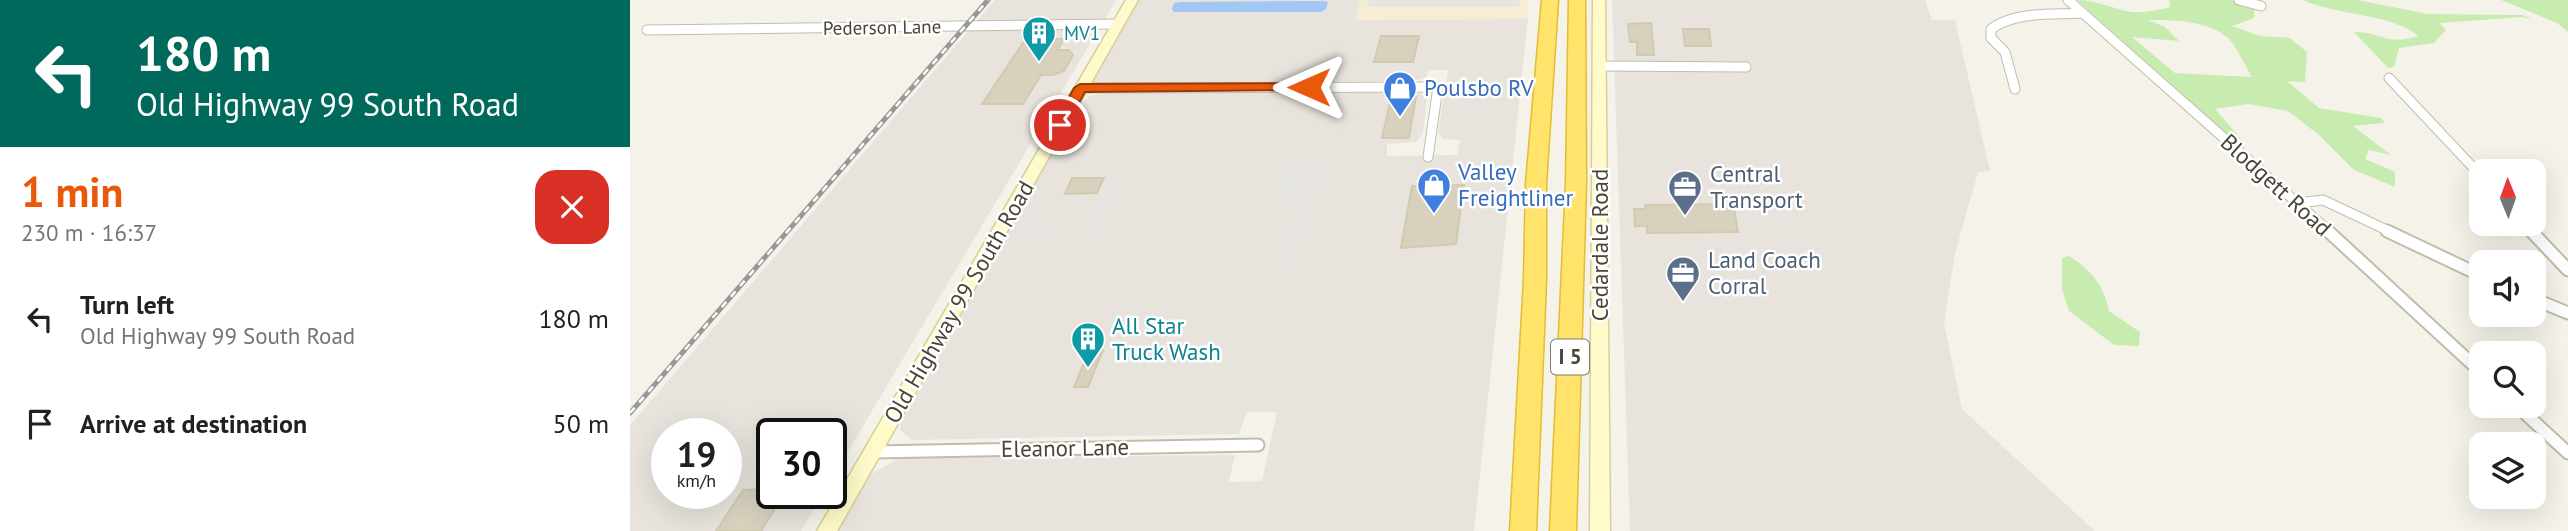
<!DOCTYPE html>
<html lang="en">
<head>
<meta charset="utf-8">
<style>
	:root { --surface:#fff; --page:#f2f2f2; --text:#202124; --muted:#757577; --accent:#ea580c }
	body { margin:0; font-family:"PT Sans",sans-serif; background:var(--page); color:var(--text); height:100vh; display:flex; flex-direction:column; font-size:26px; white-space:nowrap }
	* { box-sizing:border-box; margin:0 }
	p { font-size:23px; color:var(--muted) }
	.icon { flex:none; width:38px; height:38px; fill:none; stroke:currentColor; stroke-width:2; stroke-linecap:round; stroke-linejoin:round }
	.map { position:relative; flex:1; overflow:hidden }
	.sheet { display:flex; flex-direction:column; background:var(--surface); width:630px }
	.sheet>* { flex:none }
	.top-card { background:#00695c; color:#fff; overflow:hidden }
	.needle { width:46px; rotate:359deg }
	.fabs { position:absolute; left:1839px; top:159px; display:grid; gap:14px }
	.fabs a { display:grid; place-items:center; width:77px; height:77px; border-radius:14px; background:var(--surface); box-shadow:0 7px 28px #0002; font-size:35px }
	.speed { position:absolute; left:21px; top:418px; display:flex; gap:14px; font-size:35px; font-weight:700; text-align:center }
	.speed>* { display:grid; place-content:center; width:91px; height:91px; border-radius:50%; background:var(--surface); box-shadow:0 7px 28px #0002; line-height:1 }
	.speed small { font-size:18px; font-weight:400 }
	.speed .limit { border:4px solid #111; border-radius:10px; background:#fff; color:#111 }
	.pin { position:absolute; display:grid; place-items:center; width:60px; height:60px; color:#fff; margin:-30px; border:4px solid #fff; border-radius:50%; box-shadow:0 2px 7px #0007 }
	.me { position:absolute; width:77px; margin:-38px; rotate:270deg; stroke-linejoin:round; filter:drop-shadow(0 0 5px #0008) }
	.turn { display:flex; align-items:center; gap:24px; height:147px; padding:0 21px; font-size:32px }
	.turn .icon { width:91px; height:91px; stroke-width:2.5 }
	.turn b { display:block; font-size:49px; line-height:60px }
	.round { display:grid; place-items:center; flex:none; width:74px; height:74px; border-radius:21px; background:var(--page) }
	.head { display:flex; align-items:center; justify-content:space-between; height:119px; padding:0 21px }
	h1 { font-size:42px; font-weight:600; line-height:52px; color:var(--accent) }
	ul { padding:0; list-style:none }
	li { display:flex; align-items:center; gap:21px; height:105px; padding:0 21px }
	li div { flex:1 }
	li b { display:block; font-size:26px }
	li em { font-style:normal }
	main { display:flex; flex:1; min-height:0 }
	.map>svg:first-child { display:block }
	.commercial { fill:#f7edd4 }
	.industrial { fill:#e8e4dd; fill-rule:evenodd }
	.green { fill:#c8ebb0; fill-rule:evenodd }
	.parking { fill:#e6e5e1 }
	.water { fill:#a3c7f4 }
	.building { fill:#d7d1be; stroke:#d2cab0; stroke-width:2 }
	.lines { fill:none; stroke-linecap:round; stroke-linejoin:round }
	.street-far1-casing { stroke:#c1bdab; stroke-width:11 }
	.street-casing { stroke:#c1bdab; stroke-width:15 }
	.secondary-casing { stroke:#d7cf97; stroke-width:3 }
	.highway-casing { stroke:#e4bd34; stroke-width:3 }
	.street-far1 { stroke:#fff; stroke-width:9 }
	.street { stroke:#fff; stroke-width:11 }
	.secondary { fill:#fffac9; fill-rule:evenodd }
	.highway { fill:#ffe36a; fill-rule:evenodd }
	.rail-casing { stroke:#989898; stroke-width:5 }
	.rail { stroke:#fff; stroke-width:2.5; stroke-dasharray:7; stroke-linecap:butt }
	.route { fill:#ea580c; stroke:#983908; stroke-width:2 }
	.labels { text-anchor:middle; stroke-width:5; stroke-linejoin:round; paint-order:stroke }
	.far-street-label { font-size:19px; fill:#494537; stroke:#fff }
	.far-culture-label { font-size:19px; fill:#0d838f; stroke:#fff; text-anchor:start }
	.shield { fill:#fff; stroke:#807d73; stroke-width:2 }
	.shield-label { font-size:21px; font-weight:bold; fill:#494537 }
	.shop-label { font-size:23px; fill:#366cbe; stroke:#fff; text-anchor:start }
	.service-label { font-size:23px; fill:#4e5e75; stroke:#fff; text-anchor:start }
	.street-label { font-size:23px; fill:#494537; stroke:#fff }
	.culture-label { font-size:23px; fill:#0d838f; stroke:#fff; text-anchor:start }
</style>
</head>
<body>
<main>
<section class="sheet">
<div class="top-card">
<div class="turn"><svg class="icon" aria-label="left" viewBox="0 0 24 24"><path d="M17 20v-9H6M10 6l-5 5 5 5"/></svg><div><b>180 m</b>Old Highway 99 South Road</div></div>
</div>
<div class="head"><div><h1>1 min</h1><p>230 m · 16:37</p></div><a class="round" style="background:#d93025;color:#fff"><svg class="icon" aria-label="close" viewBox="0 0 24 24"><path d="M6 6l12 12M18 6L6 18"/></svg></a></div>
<ul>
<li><svg class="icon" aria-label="left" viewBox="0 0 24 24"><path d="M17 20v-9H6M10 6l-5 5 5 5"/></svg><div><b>Turn left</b><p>Old Highway 99 South Road</p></div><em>180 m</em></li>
<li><svg class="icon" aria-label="arrive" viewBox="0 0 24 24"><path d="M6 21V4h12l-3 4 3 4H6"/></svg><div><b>Arrive at destination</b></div><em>50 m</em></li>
</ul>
</section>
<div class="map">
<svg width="1938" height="531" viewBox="0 0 1938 531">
	<rect width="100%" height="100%" fill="#f5f3e9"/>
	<path class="commercial" d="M730 0H898V19L724 20Z"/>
	<path class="industrial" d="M365 0H486L201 480V434H142V494H193L171 531H0V425ZM37 434H96V494H37Z
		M509 0H730L725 20 898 19 844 531H207L238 476 269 458 605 455 599 482 632 481 647 412H617L609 434 282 440 271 431 270 418 446 107 460 96 475 93 784 91 797 97 793 133 786 142 757 144V156L827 155 830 140 813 139 808 132 818 70H799L796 78 780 81 461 84Z
		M982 0H1295L1302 20H1325L1360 171 1348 172 1325 253 1314 323 1332 409 1465 531H1000Z"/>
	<path class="green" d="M1447 0C1465 0 1478 7 1496 11 1510 14 1526 11 1540 7L1539 0H1625L1624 18 1602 26 1630 36 1660 38 1677 52 1675 82 1657 81 1689 108 1751 118 1755 123 1723 126 1761 155 1739 150 1735 159 1765 172V187L1724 170 1689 135 1658 111 1618 104 1585 109 1611 139H1602ZM1518 20C1543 20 1579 20 1599 39 1608 49 1615 66 1622 77L1545 73 1502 37 1549 41 1535 27Z
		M1673 0H1727L1798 14 1892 15 1903 19 1892 17 1810 23 1816 30 1804 43 1769 48 1764 67 1758 68 1724 32C1753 32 1755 46 1788 36 1767 15 1705 15 1673 0Z
		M1871 0H1938V32L1927 23Z
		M1439 256C1461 270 1474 285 1479 311L1510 332 1509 346 1484 345 1439 311 1432 289V258Z"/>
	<path class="parking" d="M739 0H890L889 7H737Z
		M682 157H695L665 261H650Z
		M656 165H675L665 200H646Z
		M478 177H490L464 233H451Z
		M409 215 404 225 419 224 413 237 382 238 394 216Z"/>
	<path class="water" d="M693 1 698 2 696 9 691 12H544L542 9 544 3 550 2Z"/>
	<path class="building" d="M1021 23 1024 55H1007V42H1000L998 24Z
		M1053 29H1079L1081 46H1055Z
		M417 33 413 39H434L427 50H439L443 55 434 71 423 75H411L393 104H352L399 34Z
		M751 36H789L783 62H744Z
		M786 97 779 138H752L761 98Z
		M442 178H474L467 193 435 194Z
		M834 185 826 244 771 248 782 186Z
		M1103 204 1108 232 1017 233V226H1005L1004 209H1015V205Z
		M473 350 458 387H444L459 351Z
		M142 489V494H154L131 531H86L113 490Z"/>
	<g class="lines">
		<g class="street-far1-casing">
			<path id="street-far1" d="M1438 0 1700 232
				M1609 0 1631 6
				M17 30 488 24
				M969 66 1116 67
				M1759 78 1852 177
				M451 88 808 87 798 157
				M1385 89 1375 52 1361 38V29C1386 11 1422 15 1451 13
				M1668 203 1693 200 1761 232
				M1895 224 1903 232"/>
		</g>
		<g class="street-casing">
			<path id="street" d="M1698 231 1852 373
				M1757 231 1852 276
				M1901 231 1938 270
				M1904 299 1938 313
				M1887 406 1938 453
				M243 452 628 445"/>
		</g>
		<g class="secondary-casing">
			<path id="secondary" d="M496 0H508L207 531H187Z
				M963 0H975L980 531H960Z"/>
		</g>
		<g class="highway-casing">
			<path id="highway" d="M912 0H928L916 184V280L906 531H880L894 280 896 184Z
				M939 0H955L956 183 946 531H920L936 183Z"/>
		</g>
		<use href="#street-far1" class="street-far1"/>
		<use href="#street" class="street"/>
		<use href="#secondary" class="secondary"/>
		<use href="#highway" class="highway"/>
		<g class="rail-casing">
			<path id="rail" d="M0 413 358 0"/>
		</g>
		<use href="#rail" class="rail"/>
	</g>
	<path class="route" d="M679 83 683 85V90L455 92 435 128 430 129 423 125 444 88 450 84Z"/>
	<defs>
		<g id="building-pin" transform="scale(1.75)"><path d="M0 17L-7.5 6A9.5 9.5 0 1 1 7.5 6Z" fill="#0f9aa8" stroke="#fff"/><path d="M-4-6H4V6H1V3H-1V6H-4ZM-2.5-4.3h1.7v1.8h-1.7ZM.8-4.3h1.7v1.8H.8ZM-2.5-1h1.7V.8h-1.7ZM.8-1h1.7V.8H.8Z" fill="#fff"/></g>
		<g id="shop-pin" transform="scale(1.75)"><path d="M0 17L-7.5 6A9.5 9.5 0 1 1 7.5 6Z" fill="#3f7fe0" stroke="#fff"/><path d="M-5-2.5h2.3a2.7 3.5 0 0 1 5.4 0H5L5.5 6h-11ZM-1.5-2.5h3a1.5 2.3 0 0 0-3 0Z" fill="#fff"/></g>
		<g id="office-pin" transform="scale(1.75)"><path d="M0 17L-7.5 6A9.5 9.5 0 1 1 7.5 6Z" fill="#5c6f8a" stroke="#fff"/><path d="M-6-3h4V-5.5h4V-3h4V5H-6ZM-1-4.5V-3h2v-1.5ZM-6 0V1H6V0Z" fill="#fff"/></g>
	</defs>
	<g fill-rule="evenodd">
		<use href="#building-pin" x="409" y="33"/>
		<use href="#shop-pin" x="770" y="88"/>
		<use href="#shop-pin" x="804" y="185"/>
		<use href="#office-pin" x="1055" y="187"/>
		<use href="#office-pin" x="1053" y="273"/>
		<use href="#building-pin" x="458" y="339"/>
	</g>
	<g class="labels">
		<g class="far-street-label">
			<text transform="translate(252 27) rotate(-1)" y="7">Pederson Lane</text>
		</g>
		<g class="far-culture-label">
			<text x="434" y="40">MV1</text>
		</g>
		<rect class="shield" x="921" y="339.5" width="38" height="35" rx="5"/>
		<g class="shield-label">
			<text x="940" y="364">I 5</text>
		</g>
		<g class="shop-label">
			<text x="794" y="96">Poulsbo RV</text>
			<text x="828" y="180">Valley<tspan x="828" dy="26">Freightliner</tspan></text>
		</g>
		<g class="service-label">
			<text x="1080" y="182">Central<tspan x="1080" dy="26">Transport</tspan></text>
			<text x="1078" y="268">Land Coach<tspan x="1078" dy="26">Corral</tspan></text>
		</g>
		<g class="street-label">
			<text transform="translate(1646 185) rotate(42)" y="8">Blodgett Road</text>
			<text transform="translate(970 245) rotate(-90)" y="8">Cedardale Road</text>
			<text transform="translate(329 302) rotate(-60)" y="8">Old Highway 99 South Road</text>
			<text transform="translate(435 448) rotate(-1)" y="8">Eleanor Lane</text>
		</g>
		<g class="culture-label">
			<text x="482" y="334">All Star<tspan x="482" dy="26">Truck Wash</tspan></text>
		</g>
	</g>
</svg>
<div class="fabs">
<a><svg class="needle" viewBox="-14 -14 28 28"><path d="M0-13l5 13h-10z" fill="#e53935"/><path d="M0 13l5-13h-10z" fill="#757577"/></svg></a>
<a><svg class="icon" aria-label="sound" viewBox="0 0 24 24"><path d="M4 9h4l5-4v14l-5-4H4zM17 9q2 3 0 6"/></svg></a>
<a><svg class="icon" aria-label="search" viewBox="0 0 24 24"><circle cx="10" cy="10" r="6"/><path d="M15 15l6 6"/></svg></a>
<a><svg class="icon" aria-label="layers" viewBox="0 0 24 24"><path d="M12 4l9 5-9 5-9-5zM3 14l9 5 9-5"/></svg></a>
</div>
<div class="speed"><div>19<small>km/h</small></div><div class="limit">30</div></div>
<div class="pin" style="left:430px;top:125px;background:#d93025"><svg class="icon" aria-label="arrive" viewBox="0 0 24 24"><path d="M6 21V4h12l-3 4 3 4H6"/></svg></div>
<svg class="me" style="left:679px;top:87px" viewBox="-20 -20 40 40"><path d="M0-17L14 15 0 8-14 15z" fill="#ea580c" stroke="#fff" stroke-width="4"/></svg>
</div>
</main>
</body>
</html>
